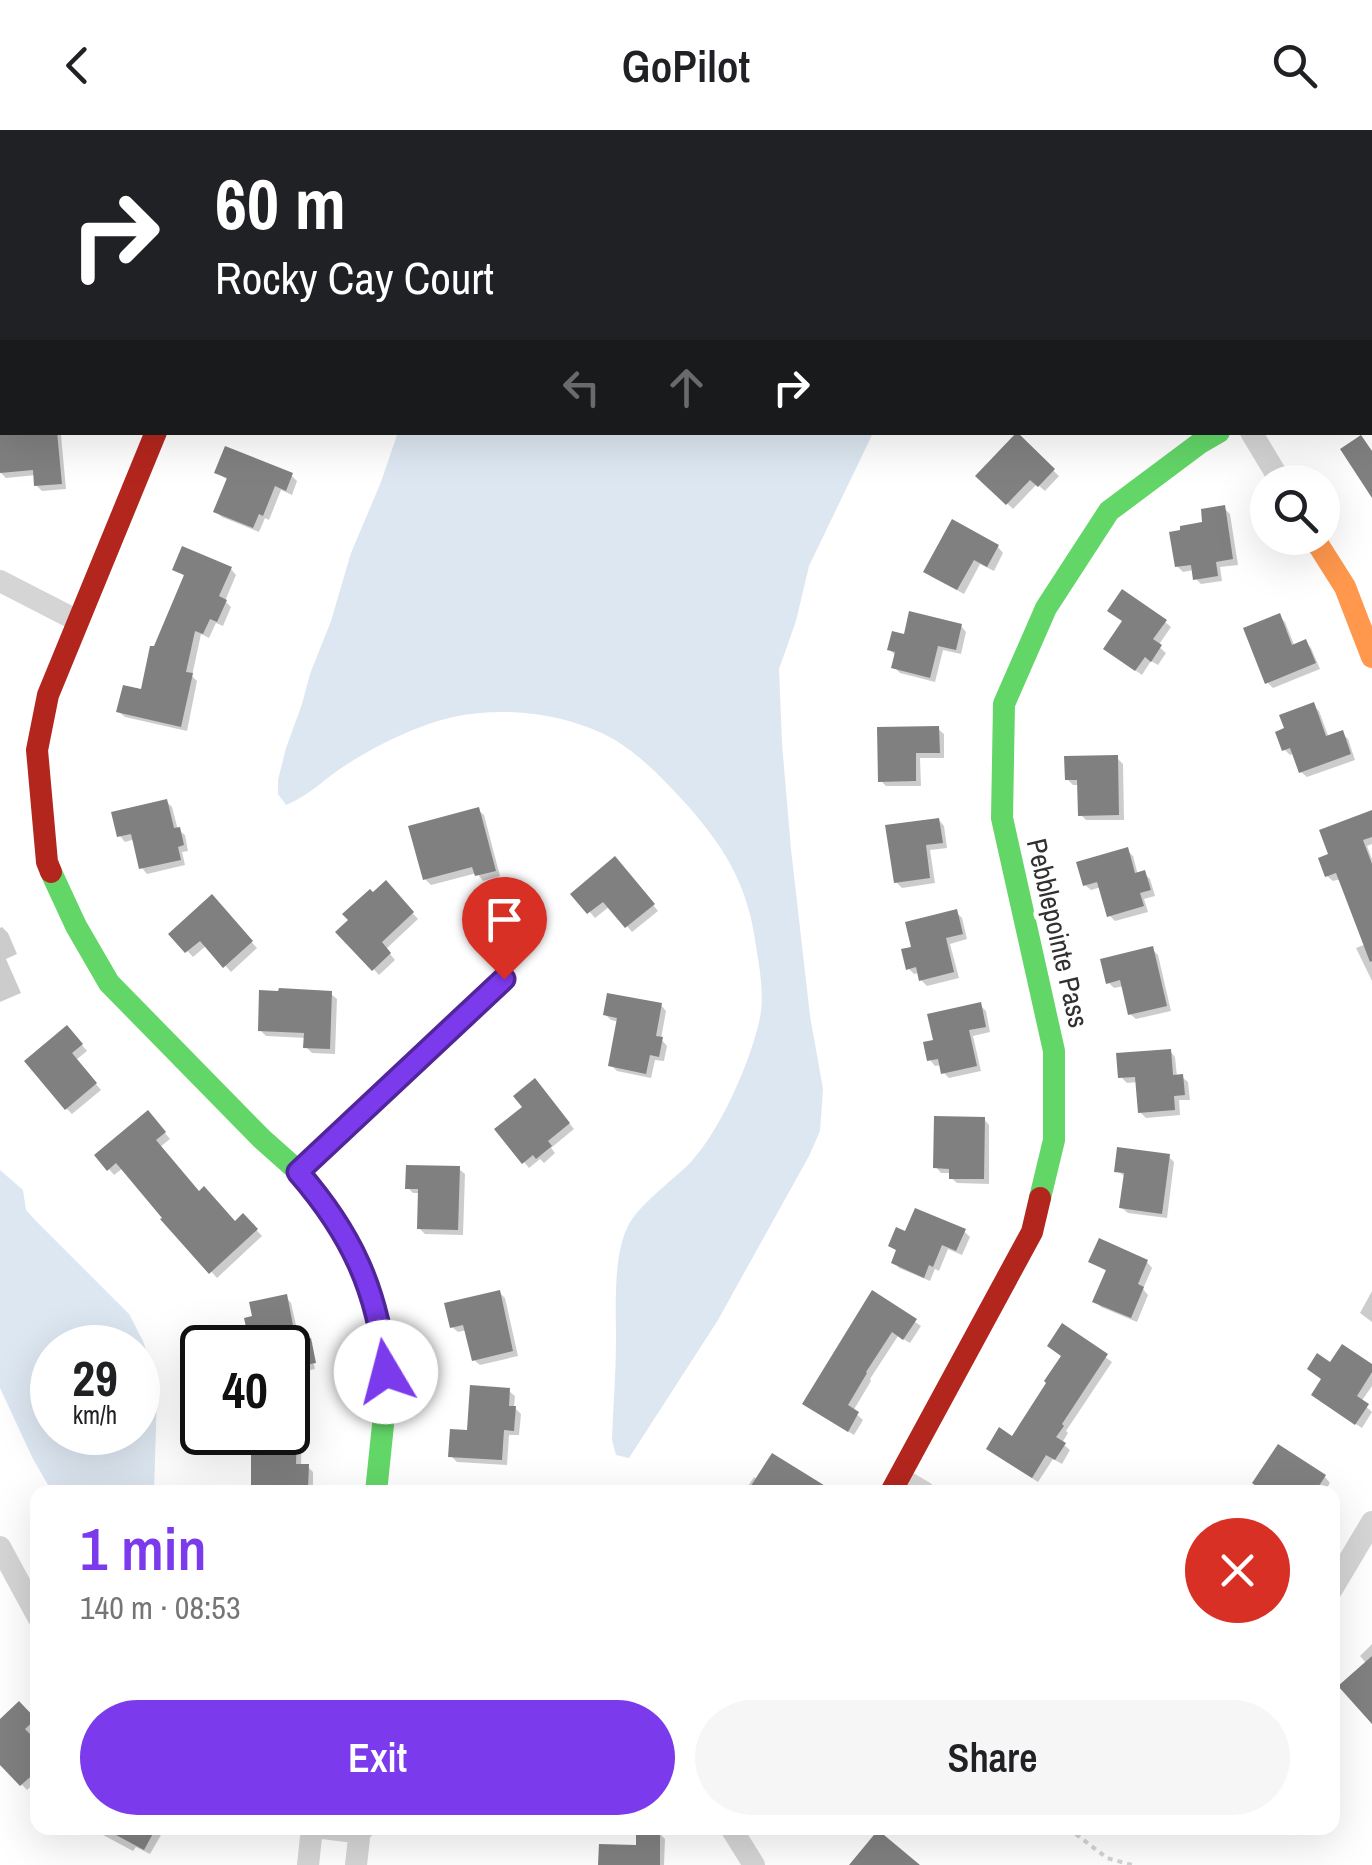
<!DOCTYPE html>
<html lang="en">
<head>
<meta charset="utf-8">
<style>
	:root { --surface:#fff; --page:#f6f6f6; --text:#202124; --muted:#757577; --accent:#7c3aed }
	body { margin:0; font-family:"Archivo Narrow",sans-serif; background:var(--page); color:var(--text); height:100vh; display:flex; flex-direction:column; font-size:38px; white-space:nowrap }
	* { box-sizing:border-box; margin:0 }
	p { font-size:32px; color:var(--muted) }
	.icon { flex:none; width:55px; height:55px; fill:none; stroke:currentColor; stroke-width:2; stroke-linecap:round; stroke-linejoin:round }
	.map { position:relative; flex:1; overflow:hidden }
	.panel { position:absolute; left:30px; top:1355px; width:1310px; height:350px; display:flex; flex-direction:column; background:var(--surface); border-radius:20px; box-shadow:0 10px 40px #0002 }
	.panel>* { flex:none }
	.top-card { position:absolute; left:0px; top:0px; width:1372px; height:305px; box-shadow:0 10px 40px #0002; background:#202124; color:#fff; overflow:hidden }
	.tools { position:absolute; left:1250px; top:335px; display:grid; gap:20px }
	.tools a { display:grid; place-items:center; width:90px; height:90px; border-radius:50%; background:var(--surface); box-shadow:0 10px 40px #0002; font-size:50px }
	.speed { position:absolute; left:30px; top:1195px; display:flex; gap:20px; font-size:50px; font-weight:700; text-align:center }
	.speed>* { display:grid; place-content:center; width:130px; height:130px; border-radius:50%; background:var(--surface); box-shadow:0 10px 40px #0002; line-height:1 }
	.speed small { font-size:25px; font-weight:400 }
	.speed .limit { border:5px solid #111; border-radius:15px; background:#fff; color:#111 }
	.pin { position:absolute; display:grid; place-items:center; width:85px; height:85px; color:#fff; margin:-102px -42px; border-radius:50% 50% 50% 0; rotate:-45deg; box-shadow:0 0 10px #0007 }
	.pin .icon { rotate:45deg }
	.me { position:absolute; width:110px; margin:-55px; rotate:352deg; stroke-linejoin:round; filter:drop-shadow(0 0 8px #0008) }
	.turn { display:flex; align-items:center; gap:35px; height:210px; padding:0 50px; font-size:45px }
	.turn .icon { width:130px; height:130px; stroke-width:2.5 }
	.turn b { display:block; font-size:70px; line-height:85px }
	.lanes { display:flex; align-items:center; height:95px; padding:0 50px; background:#0003; justify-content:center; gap:50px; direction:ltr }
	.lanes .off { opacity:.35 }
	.round { display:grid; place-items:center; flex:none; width:105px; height:105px; border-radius:52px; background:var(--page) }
	.summary { display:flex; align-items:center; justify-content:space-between; height:170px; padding:0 50px }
	h1 { font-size:60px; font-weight:600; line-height:75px; color:var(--accent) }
	.primary-button { display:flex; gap:20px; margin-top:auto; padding:20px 50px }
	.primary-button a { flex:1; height:115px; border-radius:60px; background:var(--accent); color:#fff; font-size:40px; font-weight:600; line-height:115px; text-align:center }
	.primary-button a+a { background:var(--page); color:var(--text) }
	header { display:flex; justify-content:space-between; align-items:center; height:130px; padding:0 50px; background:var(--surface); font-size:45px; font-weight:600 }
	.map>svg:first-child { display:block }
	.water { fill:#dde7f1; fill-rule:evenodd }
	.shadow { fill:#0003 }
	.building { fill:#808080 }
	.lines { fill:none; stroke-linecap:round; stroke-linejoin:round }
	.path { stroke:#d4d4d4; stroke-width:4; stroke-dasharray:5 5; stroke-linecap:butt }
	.street { stroke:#d5d5d5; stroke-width:22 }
	.fast { stroke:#63d668; stroke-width:22 }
	.slow { stroke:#ff974d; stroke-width:22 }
	.jam { stroke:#b3261e; stroke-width:22 }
	.route-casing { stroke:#51269a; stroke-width:25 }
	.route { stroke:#7c3aed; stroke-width:18 }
	.labels { text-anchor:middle; stroke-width:10; stroke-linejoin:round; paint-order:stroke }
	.street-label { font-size:28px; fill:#313131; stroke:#fff }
</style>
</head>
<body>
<header><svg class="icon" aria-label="back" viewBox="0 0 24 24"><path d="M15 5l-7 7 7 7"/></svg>GoPilot<svg class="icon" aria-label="search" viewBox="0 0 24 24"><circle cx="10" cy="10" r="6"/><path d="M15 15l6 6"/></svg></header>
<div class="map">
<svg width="1372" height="1735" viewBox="0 0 1372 1735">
	<rect width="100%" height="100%" fill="#fff"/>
	<path class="water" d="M1072 0H1301L1294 2H1075Z
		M398 302 873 303 809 436 796 491 779 539 782 614 791 719 810 886 823 959 820 1001 809 1026 718 1190 629 1328 616 1325 612 1310C613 1277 616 1244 616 1211 616 1179 613 1128 627 1098 637 1076 672 1051 690 1033 720 1001 749 935 759 892 765 868 760 840 756 816 748 756 727 721 688 676 666 652 643 627 615 610 567 583 506 576 453 587 418 595 379 614 349 633 327 646 311 665 286 675L278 664V650L286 618 302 574 310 544 331 491 351 423 381 352Z
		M0 1040 23 1060 26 1080 36 1091 129 1184 143 1211 153 1239 157 1264 154 1362H52L32 1327 0 1258ZM52 1218H138V1302H52Z"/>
	<path class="shadow" d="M279 0H327L324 2H281Z
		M790 0H830L825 2H791Z
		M1372 113V170L1370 168V114Z
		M2 299V302H59L61 305 66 359 42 361 36 355V345L6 348 0 342V300Z
		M1017 306 1059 346 1045 361 1037 354 1013 379 979 346Z
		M217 343 291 345 297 351 292 365 281 360 269 390 265 388 259 402 222 387 216 382 228 350Z
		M1224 378 1230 384 1238 435 1220 437 1222 451 1201 454 1195 448 1194 440 1183 442 1177 436 1205 394Z
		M998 417 1003 423 994 441 980 434 964 464 932 447 926 441Z
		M175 439H231L236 445 225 471 231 477 223 496 216 493 209 508 201 504 192 546 197 551 187 601 125 587 119 582 143 562 155 519 186 447Z
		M1279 486 1285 492 1295 517 1306 512 1311 518 1320 539 1273 558 1267 552Z
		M1165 492 1171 497 1158 516 1166 523 1158 535 1151 531 1142 545 1112 524Z
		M961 496 966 502 961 524 943 520 935 552 900 543 894 537 897 527 890 520 906 507Z
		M1313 575 1319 581 1329 608 1342 603 1348 609 1355 630 1307 647 1301 642 1295 623 1290 625 1284 619Z
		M938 599 944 604V628H920L921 656H886L880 650Z
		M1117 628 1123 634 1124 690H1086L1081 685 1080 655H1073L1067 649Z
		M166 671 172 677 178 700 185 705 188 721 182 722 185 735 147 744 142 738 135 709 125 712 120 706Z
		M478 680 484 685 500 746 483 751 477 743 431 755 425 749Z
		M1372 686V714L1367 716 1372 729V851L1356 818 1366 814 1341 749 1333 751 1327 746 1331 726Z
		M939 690 944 696 947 718 930 720 935 753 902 758 896 752Z
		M1127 720 1133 726 1138 745 1144 743 1150 749 1155 766 1144 769 1148 782 1115 791 1109 785 1101 757 1091 760 1085 755Z
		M621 735 658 781 632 802 610 776 595 788 574 764Z
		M386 754 418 789 386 819 395 830 379 845 339 802Z
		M212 768 257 818 231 842 207 815 193 827 172 804Z
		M956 782 962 788 967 809 950 814 959 848 927 856 921 850 919 843 914 844 908 838 914 819Z
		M2 797 8 803 17 824 6 829 21 863 0 872V798Z
		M1152 819 1158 825 1171 881 1136 889 1130 884 1124 856 1114 858 1108 852Z
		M331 864 337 869 335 924 312 923 306 917V908L266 906 260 900Z
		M661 875 666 881 661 909 667 916 664 931 655 930 651 948 617 941 611 935 619 892 611 890 606 885Z
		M980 875 986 881 990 902 973 906 981 941 949 948 943 942 942 935 935 936 930 930 936 912Z
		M73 904 87 921 76 930 101 960 72 984 66 978Z
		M1170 921 1175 927 1177 947H1182L1188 952 1190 970H1179L1180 985 1146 988 1140 982 1138 952 1127 953 1121 947Z
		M540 957 574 999 551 1018 555 1023 544 1033 540 1029 529 1038 524 1032 525 978Z
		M153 989 170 1009 160 1017 199 1064 235 1094 243 1086 262 1106 217 1148 164 1089 123 1038 114 1045 97 1025Z
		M984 989 989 995V1054L957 1053 951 1048V1043H941L936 1037Z
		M1168 1026 1174 1032 1167 1088 1128 1083 1122 1078 1126 1047 1117 1041Z
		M459 1039 465 1044 463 1105 425 1104 419 1098 420 1063H413L408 1058Z
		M964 1101 970 1107 962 1125 948 1119 939 1141 935 1139 930 1151 899 1138 894 1132 898 1122 891 1115 907 1104Z
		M1091 1132H1147L1152 1138 1143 1159 1148 1165 1137 1192 1101 1177 1095 1171 1108 1142Z
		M1372 1161V1192L1360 1183Z
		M499 1162 505 1168 518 1226 480 1235 474 1230 467 1200 458 1202 452 1197Z
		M873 1163 921 1196 910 1213 898 1206 870 1249 871 1251 853 1281 863 1290 854 1305 811 1279Z
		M286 1167 291 1173 300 1213 310 1211 313 1214H309L315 1239 288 1245V1218L258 1216 251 1210Z
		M1063 1197 1112 1232 1066 1301 1068 1303 1062 1313 1070 1320 1062 1334 1053 1329 1038 1352 994 1324 1013 1309 1063 1226Z
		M1372 1237V1256L1361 1272 1372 1282 1362 1298 1320 1271Z
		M509 1261 515 1266 514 1277 521 1284 519 1305H509L507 1335 457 1332 451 1326Z
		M288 1288H296L302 1294 301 1336 308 1337 313 1342V1362H259L253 1356 288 1302Z
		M1279 1317 1325 1347 1330 1353 1324 1362H1254Z
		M754 1347 758 1350 824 1361 744 1362Z
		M1372 1514V1590L1367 1534 1360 1526Z
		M19 1574 38 1593V1598L29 1606 38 1615V1650L27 1660 2 1634 0 1636V1592Z
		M90 1698H165L150 1724 136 1717 133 1721Z
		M659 1703 665 1709 664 1735H601L638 1718Z"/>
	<path class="building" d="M0 302H57L62 354 34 356 33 340 0 343Z
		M1017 302 1055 339 1038 357 1030 350 1006 375 975 346Z
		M1361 305 1372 321V368L1340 319Z
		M225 316 293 343 286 361 275 356 263 386 259 384 253 398 213 382 227 348 214 343Z
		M1225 375 1233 429 1216 432 1218 446 1193 450 1191 435 1175 437 1169 402 1180 400V396L1202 392 1201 379Z
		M952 389 999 415 987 437 974 430 957 460 923 442Z
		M182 416 232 437 219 466 227 470 217 492 210 489 203 504 195 501 186 542 193 543 181 597 116 582 123 555 141 559 150 516H154L184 445 172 440Z
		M1122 459 1167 490 1153 509 1162 515 1151 532 1145 527 1135 541 1103 519 1122 491 1107 481Z
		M909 481 962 494 956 520 938 516 930 548 891 538 895 522 887 520 892 501 904 504Z
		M1280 483 1292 515 1306 509 1316 533 1265 554 1243 498Z
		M1314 572 1326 606 1343 600 1351 624 1299 643 1290 618 1282 621 1275 602 1284 598 1279 585Z
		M939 596 940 623H916V651L878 652 877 597Z
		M1118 625 1119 685 1078 686 1077 650H1065L1064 626Z
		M167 669 174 698 180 697 184 715 178 717 181 730 139 739 131 704 117 707 111 682Z
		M479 677 496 741 475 746 472 737 423 750 408 696Z
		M1372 680V707L1363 710 1372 734V831L1370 832 1336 743 1325 747 1318 728 1328 724 1319 700Z
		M939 688 943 713 926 715 930 748 894 753 885 695Z
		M1128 717 1135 743 1145 740 1151 760 1140 763 1144 776 1107 787 1097 752 1083 756 1076 732Z
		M615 726 655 774 625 798 603 772 587 784 570 764Z
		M386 750 414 782 382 812 391 823 372 841 335 802 348 790 342 784 370 759 373 762Z
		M212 764 253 811 223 838 200 811 185 823 168 804Z
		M957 779 963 804 946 808 954 842 919 851 916 837 906 840 901 819 911 817 905 792Z
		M1153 816 1167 876 1128 885 1120 850 1106 854 1100 829Z
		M279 858 332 861 330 919 303 918 304 903 258 901 259 860 278 861Z
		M607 863 662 873 656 906 663 907 659 927 650 925 646 944 608 936 617 888 603 885Z
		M981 872 986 897 969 900 977 936 941 944 938 929 927 931 923 912 933 910 927 884Z
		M67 895 83 914 72 923 97 953 65 980 24 931Z
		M1171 919 1173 945 1183 944 1185 965 1174 966 1175 980 1138 983 1135 947 1118 948 1116 923Z
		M535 948 570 993 548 1011 552 1016 536 1029 533 1025 522 1034 494 999 522 977 513 966Z
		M148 980 166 1002 156 1010 199 1061 204 1056 235 1091 243 1083 258 1099 209 1144 160 1089 162 1088 116 1033 107 1041 94 1025Z
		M934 986 985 987 984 1049H949V1039L933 1038Z
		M1117 1017 1170 1024 1162 1084 1119 1078 1124 1043 1114 1042Z
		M406 1035 460 1036 458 1100 417 1099 418 1059H405Z
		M915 1078 966 1099 956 1121 942 1115 933 1137 929 1135 924 1148 891 1133 896 1120 888 1116 896 1097 905 1101Z
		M1099 1108 1148 1130 1138 1154 1144 1157 1131 1188 1092 1172 1106 1140 1088 1132Z
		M500 1160 513 1221 472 1231 463 1195 450 1198 444 1173Z
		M872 1160 917 1189 903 1210 892 1202 866 1242 867 1243 848 1275 859 1282 848 1302 802 1274Z
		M287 1164 296 1211 311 1208 316 1233 288 1238V1218H256L254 1210 249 1211 244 1188 252 1186 249 1172Z
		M1062 1193 1108 1224 1062 1294 1064 1296 1056 1307 1066 1313 1055 1330 1046 1325 1032 1348 986 1319 999 1297 1012 1306 1046 1253 1044 1251 1061 1226 1047 1216Z
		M1342 1214 1372 1234V1242L1357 1266 1369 1274 1355 1295 1311 1265 1321 1249 1307 1239 1317 1223 1330 1232Z
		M470 1255 510 1258 509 1276H516L514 1301 504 1300 502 1330 448 1327 450 1299 467 1300Z
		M251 1302H297L296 1334H309L308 1358 251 1357Z
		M1278 1314 1326 1345 1315 1362H1251L1256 1356 1252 1353Z
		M772 1323 835 1362H747Z
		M1372 1526V1594L1338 1556Z
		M19 1571 36 1589 25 1599 38 1612V1640L20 1656 0 1635V1589Z
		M103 1698H156L144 1720Z
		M636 1700 660 1701V1735H598L599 1714 636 1715Z
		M878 1700 920 1735H849Z"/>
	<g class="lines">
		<path class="path" d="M1068 1698 1107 1728 1132 1735"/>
		<path class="street" d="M608 0 613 2
			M695 0 697 2
			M198 2V0
			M632 2 636 0
			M1370 239 1372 238
			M1251 302 1281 352
			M0 451 78 491
			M298 1041 504 849
			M900 1348 924 1362
			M0 1417 38 1487
			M1332 1459 1372 1392
			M323 1698 347 1701 364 1698
			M731 1698 754 1735
			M308 1735 312 1698
			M356 1735 360 1699"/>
		<path class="fast" d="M51 742 76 796 109 853 262 1009 298 1041 330 1081 352 1117 369 1156 384 1219 386 1266 376 1362
			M1040 1068 1054 1010V921L1002 688 1004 574 1046 478 1109 381 1200 313 1219 302"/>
		<path class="slow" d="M1314 408 1345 457 1372 527"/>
		<path class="jam" d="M51 742 47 732 37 620 48 565 156 302
			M891 1362 1032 1102 1040 1068"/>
	</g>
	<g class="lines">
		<g class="route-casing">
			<path id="route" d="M386 1242C378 1160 351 1103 298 1042L504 849"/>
		</g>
		<use href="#route" class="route"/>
	</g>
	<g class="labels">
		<g class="street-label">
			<text transform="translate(1058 803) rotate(77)" y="10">Pebblepointe Pass</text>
		</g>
	</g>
</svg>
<div class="tools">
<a><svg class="icon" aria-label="search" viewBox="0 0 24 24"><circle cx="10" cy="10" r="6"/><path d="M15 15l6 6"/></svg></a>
</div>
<div class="speed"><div>29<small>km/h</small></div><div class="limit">40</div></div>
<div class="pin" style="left:504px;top:849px;background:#d93025"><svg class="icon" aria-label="arrive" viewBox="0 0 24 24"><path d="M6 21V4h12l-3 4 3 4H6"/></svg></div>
<svg class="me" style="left:386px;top:1242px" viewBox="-20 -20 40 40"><circle r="19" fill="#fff"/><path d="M0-13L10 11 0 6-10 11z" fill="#7c3aed"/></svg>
<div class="top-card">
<div class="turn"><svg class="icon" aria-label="right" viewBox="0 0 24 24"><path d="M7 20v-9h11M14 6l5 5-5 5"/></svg><div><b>60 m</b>Rocky Cay Court</div></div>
<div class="lanes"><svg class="icon off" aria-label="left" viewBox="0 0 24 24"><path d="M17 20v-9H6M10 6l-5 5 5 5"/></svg><svg class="icon off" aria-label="ahead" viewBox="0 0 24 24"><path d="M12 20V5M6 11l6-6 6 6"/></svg><svg class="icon" aria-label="right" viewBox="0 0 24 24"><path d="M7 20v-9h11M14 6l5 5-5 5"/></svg></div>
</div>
<section class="panel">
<div class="summary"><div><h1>1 min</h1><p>140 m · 08:53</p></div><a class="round" style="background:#d93025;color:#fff"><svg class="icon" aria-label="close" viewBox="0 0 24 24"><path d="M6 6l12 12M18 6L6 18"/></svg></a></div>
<div class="primary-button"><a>Exit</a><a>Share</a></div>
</section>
</div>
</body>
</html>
